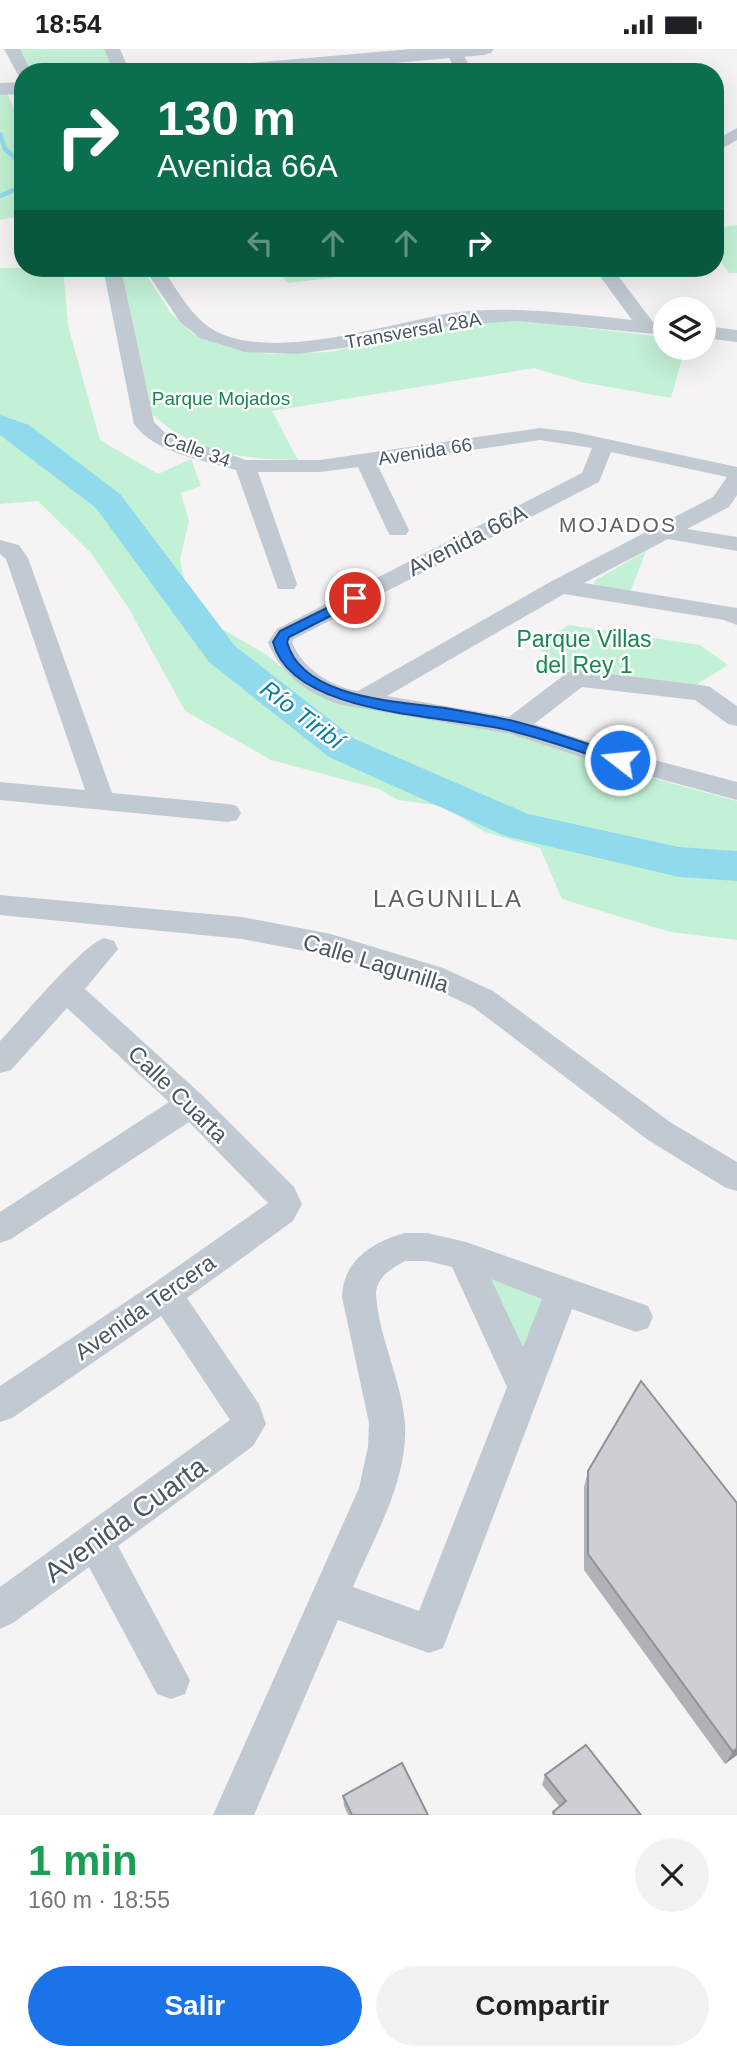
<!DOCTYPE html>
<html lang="es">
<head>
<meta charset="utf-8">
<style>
	:root { --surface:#fff; --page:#f2f2f2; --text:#202124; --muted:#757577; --accent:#1a73e8 }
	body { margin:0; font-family:Arial,sans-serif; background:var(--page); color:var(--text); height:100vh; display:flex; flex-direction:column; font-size:26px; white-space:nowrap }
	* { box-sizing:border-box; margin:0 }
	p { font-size:23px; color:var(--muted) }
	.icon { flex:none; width:38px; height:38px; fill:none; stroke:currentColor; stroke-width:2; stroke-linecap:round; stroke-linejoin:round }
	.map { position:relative; height:1766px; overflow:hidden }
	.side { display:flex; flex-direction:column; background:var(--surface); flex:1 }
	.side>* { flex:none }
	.banner { position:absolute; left:14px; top:14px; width:710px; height:214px; border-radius:28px; box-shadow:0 7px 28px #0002; background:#0b6e4f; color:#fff; overflow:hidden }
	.fabs { position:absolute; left:653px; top:248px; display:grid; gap:14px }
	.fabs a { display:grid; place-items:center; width:63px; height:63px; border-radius:50%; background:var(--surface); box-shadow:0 7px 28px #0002; font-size:35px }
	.pin { position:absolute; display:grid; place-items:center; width:60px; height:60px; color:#fff; margin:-30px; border:4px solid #fff; border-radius:50%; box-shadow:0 2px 7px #0007 }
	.me { position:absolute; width:77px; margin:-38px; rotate:286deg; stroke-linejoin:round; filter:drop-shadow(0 0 5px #0008) }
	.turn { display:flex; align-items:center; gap:24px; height:147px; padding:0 28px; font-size:32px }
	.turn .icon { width:91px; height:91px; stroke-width:2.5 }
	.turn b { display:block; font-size:49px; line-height:60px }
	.lanes { display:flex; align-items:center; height:66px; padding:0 28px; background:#0003; justify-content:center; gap:35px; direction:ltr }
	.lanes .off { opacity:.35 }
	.round { display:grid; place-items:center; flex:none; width:74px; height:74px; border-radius:37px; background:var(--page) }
	.headline { display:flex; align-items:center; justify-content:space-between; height:119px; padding:0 28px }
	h1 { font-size:42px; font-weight:800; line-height:52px; color:#1e9e55 }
	.button { display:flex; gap:14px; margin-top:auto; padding:14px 28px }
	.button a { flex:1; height:80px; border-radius:42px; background:var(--accent); color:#fff; font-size:28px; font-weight:800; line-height:80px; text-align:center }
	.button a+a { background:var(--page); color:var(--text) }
	.status { display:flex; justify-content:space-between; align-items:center; height:49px; padding:0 35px; background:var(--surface); direction:ltr }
	.status svg { height:19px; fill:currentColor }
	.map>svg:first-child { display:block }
	.green { fill:#c3f1d5 }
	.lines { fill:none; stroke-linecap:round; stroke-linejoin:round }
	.stream { stroke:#90daee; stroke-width:4.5 }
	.river { fill:#90daee; fill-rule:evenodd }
	.street { fill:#c1cad2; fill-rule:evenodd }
	.secondary { fill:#c1cbd6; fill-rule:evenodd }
	.wall { fill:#b0b2b7 }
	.shaded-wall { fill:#909195 }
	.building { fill:#cdcfd5; stroke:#909195; stroke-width:2 }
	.route { fill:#1a73e8; stroke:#114b97; stroke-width:2 }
	.labels { text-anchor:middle; stroke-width:5; stroke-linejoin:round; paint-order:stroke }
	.far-street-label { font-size:19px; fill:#4a5661; stroke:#fff }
	.far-park-label { font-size:19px; fill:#17864f; stroke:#fff }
	.far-neighbourhood-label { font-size:21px; letter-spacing:2px; fill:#5f6368; stroke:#fff }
	.street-label { font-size:23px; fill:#4a5661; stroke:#fff }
	.park-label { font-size:23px; fill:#17864f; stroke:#fff }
	.water-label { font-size:24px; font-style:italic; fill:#0c7c9b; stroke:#fff }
	.neighbourhood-label { font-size:24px; letter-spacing:2px; fill:#5f6368; stroke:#fff }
	.near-street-label { font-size:28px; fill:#4a5661; stroke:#fff }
</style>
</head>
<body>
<div class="status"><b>18:54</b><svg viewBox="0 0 49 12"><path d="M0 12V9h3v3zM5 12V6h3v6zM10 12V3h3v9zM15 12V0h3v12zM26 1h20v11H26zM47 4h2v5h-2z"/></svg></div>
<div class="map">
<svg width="737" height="1766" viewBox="0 0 737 1766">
	<rect width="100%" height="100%" fill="#f5f3f3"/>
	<path class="green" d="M12 0H112L118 13 23 23Z
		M0 42H6L19 71 20 95 23 98V166L0 171Z
		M737 176V224H729L716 205V179Z
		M0 219H63L68 277 100 391 158 425 191 410 201 437 181 444 189 472 180 510 185 537 213 575 264 604 297 631 496 679 616 719 737 752V891L670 883 562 850 540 799 485 783 442 757 398 751 379 740 271 711 185 662 128 558 91 504 38 452 0 455Z
		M121 219H142L170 263 193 285 232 299 268 305 329 303 453 276 517 271 665 288V299H685L671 349 581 333 534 319 272 362 298 411C241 410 196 405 152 365Z
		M274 219H351L356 226 288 234Z
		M646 502 630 543 595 537 594 532Z
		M569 576 700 596 728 616 691 639 574 626 535 597Z
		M478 1223 553 1249 524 1323Z"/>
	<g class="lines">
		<path class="stream" d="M0 85 5 100 23 116
			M0 147 23 137"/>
		<path class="river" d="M0 366 29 376 120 445 235 597 355 690 528 765 679 798 737 802V832L679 828 505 787 329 708 209 613 96 459 0 386Z"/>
		<path class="street" d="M4 0H20L31 23H23V28L18 26Z
			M104 0H120L130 23H114Z
			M445 0H461L472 23H456Z
			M737 79V91L716 103V91Z
			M103 219H121L154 373 164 383 246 411H320L540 379 574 383 737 418V446L729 458 687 480 737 488V502L668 490 584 534 737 559V576L724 571 564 545 387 647 509 668 568 623 577 621 701 636 710 638 737 657V677L728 675 695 651 582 638 534 675 602 697 737 733V751L587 710 511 685 342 656C310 647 280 625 268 593L277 580 582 424 592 399 540 391 377 415 409 481 406 486H390L387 481 358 418 320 423H258L297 535 294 540H278L236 421C203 411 155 404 134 375ZM611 403 727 428 713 448 552 532 358 642C331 638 301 618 292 593L294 590 599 433Z
			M144 219H162C177 240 190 266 212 280 269 315 390 274 452 264 512 256 573 265 632 271L594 219H612L653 273 665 274V286L518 272 453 276 350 298 297 305 245 303 200 289 180 273Z
			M704 277 737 281V293L704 289Z
			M0 491 19 496 28 509 112 744 228 755 237 757 241 764 237 771 228 773 0 751V733L85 741 6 510 0 505Z
			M0 846 242 868 331 885 443 919 493 942 670 1073 737 1113V1142L726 1139 648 1091 473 958 424 935 331 907 242 890 0 866Z
			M104 889 114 892 118 900 85 940 202 1046 294 1138 302 1155 293 1172 187 1249 259 1355 266 1375 253 1397 118 1497 190 1631 185 1645 171 1650 157 1645 89 1518 13 1574 0 1580V1538L230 1371 161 1267 12 1369 0 1373V1337L154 1234 268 1154 189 1073 11 1190 0 1194V1163L169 1053 67 959 11 1021 0 1024V992C20 971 82 896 104 889Z
			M405 1184H427L466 1193 648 1257 653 1268 648 1279 636 1283 572 1260 443 1599 429 1604 338 1571 254 1766H213L359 1439 368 1398 369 1374 342 1248C343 1211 373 1193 405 1184ZM405 1212H427L452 1218 507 1338 419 1562 353 1538C374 1488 408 1432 405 1375 402 1331 378 1288 376 1244 377 1228 392 1219 405 1212ZM491 1230 542 1250 523 1298Z"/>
		<path class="secondary" d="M411 0H494L491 4 484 6 294 23H208L210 18 218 17Z
			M23 33V45L0 46V34Z"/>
	</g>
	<path class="wall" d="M588 1422 737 1706 725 1715 584 1521V1438Z
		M545 1726 641 1766H552L553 1763 560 1758 542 1736Z
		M343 1747 428 1766H348L344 1757Z"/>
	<path class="shaded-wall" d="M737 1699V1706L725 1715 733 1703Z"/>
	<path class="building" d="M641 1332 737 1454V1699L733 1703 588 1505V1422Z
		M586 1696 641 1766H555L553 1763 566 1752 545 1726Z
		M402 1714 428 1766H352L343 1747Z"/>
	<path class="route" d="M355 545 362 549 360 552 289 588 287 593C302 650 398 652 445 659 467 663 491 667 513 672 551 681 588 696 625 707L627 711 625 714H615C581 703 547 691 512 682 450 666 292 668 273 593L280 582Z"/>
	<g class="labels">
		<g class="far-street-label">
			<text transform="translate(413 281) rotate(-10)" y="7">Transversal 28A</text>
			<text transform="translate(197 400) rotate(20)" y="7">Calle 34</text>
			<text transform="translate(425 402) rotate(-9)" y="7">Avenida 66</text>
		</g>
		<g class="far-park-label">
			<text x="221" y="356">Parque Mojados</text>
		</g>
		<g class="far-neighbourhood-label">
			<text x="618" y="483">MOJADOS</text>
		</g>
		<g class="street-label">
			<text transform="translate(467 491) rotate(-27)" y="8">Avenida 66A</text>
			<text transform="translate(376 914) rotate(17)" y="8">Calle Lagunilla</text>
			<text transform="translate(178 1045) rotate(44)" y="8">Calle Cuarta</text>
			<text transform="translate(145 1258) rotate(-35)" y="8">Avenida Tercera</text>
		</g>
		<g class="park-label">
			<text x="584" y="598">Parque Villas<tspan x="584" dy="26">del Rey 1</tspan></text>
		</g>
		<g class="water-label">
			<text transform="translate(302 666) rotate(37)" y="8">Río Tiribí</text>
		</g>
		<g class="neighbourhood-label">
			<text x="448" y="858">LAGUNILLA</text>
		</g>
		<g class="near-street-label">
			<text transform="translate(125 1470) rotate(-36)" y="10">Avenida Cuarta</text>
		</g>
	</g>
</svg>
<div class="fabs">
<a><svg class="icon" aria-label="layers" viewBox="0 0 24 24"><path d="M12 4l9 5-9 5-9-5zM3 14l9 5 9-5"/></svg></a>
</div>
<div class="pin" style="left:355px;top:549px;background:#d93025"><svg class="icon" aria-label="arrive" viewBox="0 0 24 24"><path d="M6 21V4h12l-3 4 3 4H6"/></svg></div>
<svg class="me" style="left:620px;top:711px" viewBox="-20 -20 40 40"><circle r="17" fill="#1a73e8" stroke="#fff" stroke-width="3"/><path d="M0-11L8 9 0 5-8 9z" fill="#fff"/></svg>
<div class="banner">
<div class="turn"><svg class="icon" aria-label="right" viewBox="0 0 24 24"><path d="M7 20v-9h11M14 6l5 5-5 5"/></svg><div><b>130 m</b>Avenida 66A</div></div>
<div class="lanes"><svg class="icon off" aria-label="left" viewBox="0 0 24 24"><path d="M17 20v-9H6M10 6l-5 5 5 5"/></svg><svg class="icon off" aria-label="ahead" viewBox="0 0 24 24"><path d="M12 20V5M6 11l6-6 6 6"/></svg><svg class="icon off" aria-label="ahead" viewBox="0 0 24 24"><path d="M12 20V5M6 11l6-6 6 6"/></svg><svg class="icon" aria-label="right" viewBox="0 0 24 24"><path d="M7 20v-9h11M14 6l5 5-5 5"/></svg></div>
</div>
</div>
<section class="side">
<div class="headline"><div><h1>1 min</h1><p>160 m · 18:55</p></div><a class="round"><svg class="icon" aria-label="close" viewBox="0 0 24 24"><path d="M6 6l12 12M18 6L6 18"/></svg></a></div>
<div class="button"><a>Salir</a><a>Compartir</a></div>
</section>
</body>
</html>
